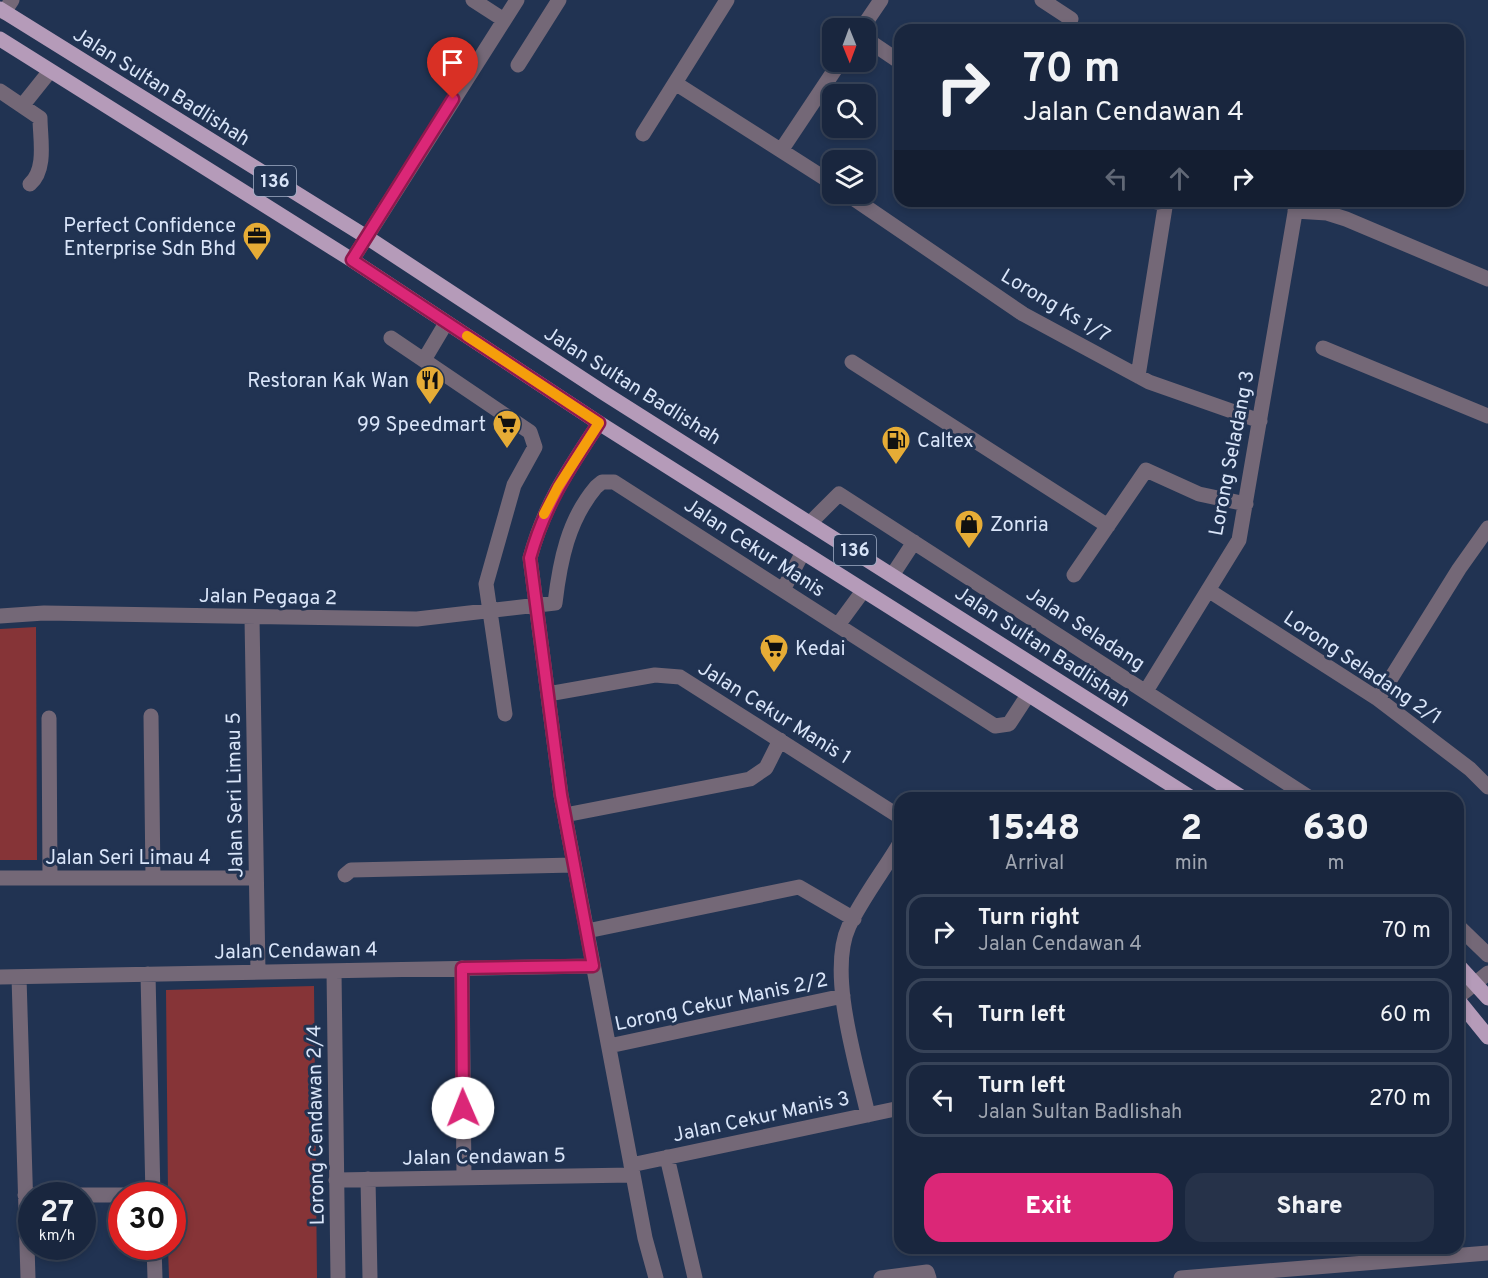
<!DOCTYPE html>
<html lang="en">
<head>
<meta charset="utf-8">
<style>
	:root { --surface:#19263e; --page:#263249; --text:#f1f3f6; --muted:#9fa5b0; --line:#374358; --accent:#db2777 }
	body { margin:0; font-family:Overpass,sans-serif; background:var(--page); color:var(--text); height:100vh; display:flex; flex-direction:column; font-size:22px; white-space:nowrap }
	* { box-sizing:border-box; margin:0 }
	p { font-size:20px; color:var(--muted) }
	.icon { flex:none; width:33px; height:33px; fill:none; stroke:currentColor; stroke-width:2; stroke-linecap:round; stroke-linejoin:round }
	.map { position:relative; flex:1; overflow:hidden }
	.sheet { position:absolute; left:894px; top:792px; width:570px; height:462px; display:flex; flex-direction:column; background:var(--surface); border-radius:18px; box-shadow:0 3px 9px #0003,0 0 0 2px var(--line) }
	.sheet>* { flex:none }
	.hud { position:absolute; left:894px; top:24px; width:570px; height:183px; border-radius:18px; box-shadow:0 3px 9px #0003,0 0 0 2px var(--line); background:#19263e; color:var(--text); overflow:hidden }
	.needle { width:39px; rotate:179deg }
	.buttons { position:absolute; left:822px; top:18px; display:grid; gap:12px }
	.buttons a { display:grid; place-items:center; width:54px; height:54px; border-radius:12px; background:var(--surface); box-shadow:0 3px 9px #0003,0 0 0 2px var(--line); font-size:30px }
	.speed { position:absolute; left:18px; top:1182px; display:flex; gap:12px; font-size:30px; font-weight:700; text-align:center }
	.speed>* { display:grid; place-content:center; width:78px; height:78px; border-radius:50%; background:var(--surface); box-shadow:0 3px 9px #0003,0 0 0 2px var(--line); line-height:1 }
	.speed small { font-size:15px; font-weight:400 }
	.speed .limit { border:9px solid #d22; background:#fff; color:#111 }
	.pin { position:absolute; display:grid; place-items:center; width:51px; height:51px; color:#fff; margin:-62px -26px; border-radius:50% 50% 50% 0; rotate:-45deg; box-shadow:0 0 6px #0007 }
	.pin .icon { rotate:45deg }
	.me { position:absolute; width:66px; margin:-33px; rotate:359deg; stroke-linejoin:round; filter:drop-shadow(0 0 4px #0008) }
	.turn { display:flex; align-items:center; gap:21px; height:126px; padding:0 30px; font-size:27px }
	.turn .icon { width:78px; height:78px; stroke-width:2.5 }
	.turn b { display:block; font-size:42px; line-height:51px }
	.lanes { display:flex; align-items:center; height:57px; padding:0 30px; background:#0003; justify-content:center; gap:30px; direction:ltr }
	.lanes .off { opacity:.35 }
	.eta { display:flex; justify-content:space-evenly; align-items:center; height:102px; text-align:center }
	.eta b { font-size:36px; font-weight:800; line-height:42px }
	.cta { display:flex; gap:12px; margin-top:auto; padding:12px 30px }
	.cta a { flex:1; height:69px; border-radius:18px; background:var(--accent); color:#fff; font-size:24px; font-weight:800; line-height:69px; text-align:center }
	.cta a+a { background:var(--page); color:var(--text) }
	ul { padding:0; list-style:none }
	li { display:flex; align-items:center; gap:18px; height:75px; margin:0 12px 9px; padding:0 18px; border:3px solid var(--line); border-radius:18px }
	li div { flex:1 }
	li b { display:block; font-size:22px }
	li em { font-style:normal }
	.map>svg:first-child { display:block }
	.green { fill:#863437 }
	.lines { fill:none; stroke-linecap:round; stroke-linejoin:round }
	.minor { stroke:#746877; stroke-width:15 }
	.major { stroke:#b59bb9; stroke-width:15 }
	.route-casing { stroke:#8e194d; stroke-width:15 }
	.route { stroke:#db2777; stroke-width:10 }
	.slow { stroke:#f59e0b; stroke-width:10 }
	.labels { text-anchor:middle; stroke-width:6; stroke-linejoin:round; paint-order:stroke }
	.shield { fill:#213352; stroke:#a2b0c7; stroke-width:1.5 }
	.shield-label { font-size:18px; font-weight:bold; fill:#d9e5f9 }
	.street-label { font-size:20px; fill:#d9e5f9; stroke:#213352 }
	.poi-label { font-size:20px; fill:#d9e5f9; stroke:#213352; text-anchor:end }
</style>
</head>
<body>
<div class="map">
<svg width="1488" height="1278" viewBox="0 0 1488 1278">
	<rect width="100%" height="100%" fill="#213352"/>
	<path class="green" d="M36 627 37 860H0V629Z
		M314 986 317 1278H169L168 1247 172 1246V1196L168 1195 166 990Z"/>
	<g class="lines">
		<path class="minor" d="M473 0 504 20
			M1042 0 1071 19
			M4 12 12 0
			M862 28 881 0
			M866 39 900 62
			M518 65 559 0
			M675 83 832 183
			M0 91 40 118C40 138 47 169 30 184
			M22 106 50 71
			M643 134 727 0
			M782 149 840 62
			M847 194 1023 314 1149 382 1260 421
			M1151 201 1166 203
			M1295 211 1327 213 1346 219 1488 279
			M352 260 517 0
			M391 338 530 432 535 447 514 485 486 584 505 714
			M1323 348 1488 416
			M424 360 446 323
			M852 362 1108 526
			M1138 376 1166 201
			M599 423C568 470 545 503 530 558L561 795 645 1238 656 1278
			M811 522 839 494 1310 798
			M893 574 914 542
			M1074 575 1146 470 1199 494 1246 504
			M783 590 803 552
			M1208 590 1378 699 1470 769 1488 787
			M0 616 44 613 417 619 555 603C560 561 568 520 596 487L602 482H614L995 726 1009 724 1028 695
			M252 618 258 972
			M838 625 863 591
			M1146 691 1239 540 1297 201
			M548 694 655 675 680 677 900 817
			M1378 699 1459 569 1488 528
			M151 716 153 878
			M49 718 50 878
			M565 815 750 779 766 768 780 740
			M345 875 351 870 574 865
			M0 878H256
			M1458 926 1488 955
			M587 931 799 887 854 919
			M462 968 464 1178
			M334 971 338 1278
			M148 974 153 1196
			M0 977 593 966
			M19 977 28 1278
			M1458 997 1488 973
			M609 1046 843 996
			M868 1115C857 1065 827 973 849 926 863 897 884 870 900 843
			M667 1157 695 1278
			M631 1165 900 1108
			M368 1179 370 1278
			M336 1180 633 1175
			M25 1195H153
			M154 1246 155 1278
			M881 1278 927 1272 929 1278
			M1181 1278 1488 1253"/>
		<path class="major" d="M0 9 365 236 604 393 1243 798
			M0 39 352 260 599 423 1192 798
			M1458 965 1488 998
			M1458 1000 1488 1037"/>
	</g>
	<g class="lines">
		<g class="route-casing">
			<path id="route" d="M453 99 352 260 599 423C569 469 545 504 530 558L561 795 593 966 462 968 463 1108"/>
		</g>
		<use href="#route" class="route"/>
		<path class="slow" d="M467 336 599 423 558 487 544 514"/>
	</g>
	<defs>
		<g id="office-pin" transform="scale(1.5)"><path d="M0 17L-7.5 6A9.5 9.5 0 1 1 7.5 6Z" fill="#e6ac36" stroke="#213352"/><path d="M-6-3h4V-5.5h4V-3h4V5H-6ZM-1-4.5V-3h2v-1.5ZM-6 0V1H6V0Z" fill="#111"/></g>
		<g id="restaurant-pin" transform="scale(1.5)"><path d="M0 17L-7.5 6A9.5 9.5 0 1 1 7.5 6Z" fill="#e6ac36" stroke="#213352"/><path d="M-5-6h1v4h1v-4h1v4h1v-4h1v5L-1.5 .5V6h-2V.5L-5-1ZM5-6V6H3V1.5H1.5Q1.5-4 5-6Z" fill="#111"/></g>
		<g id="supermarket-pin" transform="scale(1.5)"><path d="M0 17L-7.5 6A9.5 9.5 0 1 1 7.5 6Z" fill="#e6ac36" stroke="#213352"/><path d="M-6-5.5h2.5l.6 2H6L4.5 2H-2.5L-4.4-4H-6ZM-1.5 3.2a1.3 1.3 0 1 0 .1 0ZM3 3.2a1.3 1.3 0 1 0 .1 0Z" fill="#111"/></g>
		<g id="fuel-pin" transform="scale(1.5)"><path d="M0 17L-7.5 6A9.5 9.5 0 1 1 7.5 6Z" fill="#e6ac36" stroke="#213352"/><path d="M-5.5-6h7V0h2V4h1.3V-2.5L3-4.5l.8-.8L6-3V5H2.5V1h-1V6h-7ZM-4.2-4.7v3.2H.2V-4.7Z" fill="#111"/></g>
		<g id="shop-pin" transform="scale(1.5)"><path d="M0 17L-7.5 6A9.5 9.5 0 1 1 7.5 6Z" fill="#e6ac36" stroke="#213352"/><path d="M-5-2.5h2.3a2.7 3.5 0 0 1 5.4 0H5L5.5 6h-11ZM-1.5-2.5h3a1.5 2.3 0 0 0-3 0Z" fill="#111"/></g>
	</defs>
	<g fill-rule="evenodd">
		<use href="#office-pin" x="257" y="236"/>
		<use href="#restaurant-pin" x="430" y="380"/>
		<use href="#supermarket-pin" x="507" y="424"/>
		<use href="#fuel-pin" x="896" y="440"/>
		<use href="#shop-pin" x="969" y="524"/>
		<use href="#supermarket-pin" x="774" y="648"/>
	</g>
	<g class="labels">
		<g class="shield">
			<rect x="254" y="166" width="42" height="30" rx="4.5"/>
			<rect x="834" y="535" width="42" height="30" rx="4.5"/>
		</g>
		<g class="shield-label">
			<text x="275" y="187">136</text>
			<text x="855" y="556">136</text>
		</g>
		<g class="street-label">
			<text transform="translate(162 86) rotate(32)" y="7">Jalan Sultan Badlishah</text>
			<text transform="translate(1056 305) rotate(31)" y="7">Lorong Ks 1/7</text>
			<text transform="translate(633 385) rotate(32)" y="7">Jalan Sultan Badlishah</text>
			<text transform="translate(1231 453) rotate(-79)" y="7">Lorong Seladang 3</text>
			<text transform="translate(755 547) rotate(33)" y="7">Jalan Cekur Manis</text>
			<text transform="translate(268 596) rotate(1)" y="7">Jalan Pegaga 2</text>
			<text transform="translate(1086 628) rotate(33)" y="7">Jalan Seladang</text>
			<text transform="translate(1043 646) rotate(33)" y="7">Jalan Sultan Badlishah</text>
			<text transform="translate(1363 667) rotate(34)" y="7">Lorong Seladang 2/1</text>
			<text transform="translate(775 712) rotate(32)" y="7">Jalan Cekur Manis 1</text>
			<text transform="translate(234 795) rotate(-91)" y="7">Jalan Seri Limau 5</text>
			<text x="128" y="864">Jalan Seri Limau 4</text>
			<text transform="translate(296 950) rotate(-1)" y="7">Jalan Cendawan 4</text>
			<text transform="translate(721 1001) rotate(-12)" y="7">Lorong Cekur Manis 2/2</text>
			<text transform="translate(761 1116) rotate(-12)" y="7">Jalan Cekur Manis 3</text>
			<text transform="translate(315 1125) rotate(-91)" y="7">Lorong Cendawan 2/4</text>
			<text transform="translate(484 1156) rotate(-1)" y="7">Jalan Cendawan 5</text>
		</g>
		<g class="poi-label">
			<text x="236" y="232">Perfect Confidence<tspan x="236" dy="23">Enterprise Sdn Bhd</tspan></text>
			<text x="409" y="387">Restoran Kak Wan</text>
			<text x="486" y="431">99 Speedmart</text>
			<text x="917" y="447" text-anchor="start">Caltex</text>
			<text x="990" y="531" text-anchor="start">Zonria</text>
			<text x="795" y="655" text-anchor="start">Kedai</text>
		</g>
	</g>
</svg>
<div class="buttons">
<a><svg class="needle" viewBox="-14 -14 28 28"><path d="M0-13l5 13h-10z" fill="#e53935"/><path d="M0 13l5-13h-10z" fill="#9fa5b0"/></svg></a>
<a><svg class="icon" aria-label="search" viewBox="0 0 24 24"><circle cx="10" cy="10" r="6"/><path d="M15 15l6 6"/></svg></a>
<a><svg class="icon" aria-label="layers" viewBox="0 0 24 24"><path d="M12 4l9 5-9 5-9-5zM3 14l9 5 9-5"/></svg></a>
</div>
<div class="speed"><div>27<small>km/h</small></div><div class="limit">30</div></div>
<div class="pin" style="left:453px;top:99px;background:#d93025"><svg class="icon" aria-label="arrive" viewBox="0 0 24 24"><path d="M6 21V4h12l-3 4 3 4H6"/></svg></div>
<svg class="me" style="left:463px;top:1108px" viewBox="-20 -20 40 40"><circle r="19" fill="#fff"/><path d="M0-13L10 11 0 6-10 11z" fill="#db2777"/></svg>
<div class="hud">
<div class="turn"><svg class="icon" aria-label="right" viewBox="0 0 24 24"><path d="M7 20v-9h11M14 6l5 5-5 5"/></svg><div><b>70 m</b>Jalan Cendawan 4</div></div>
<div class="lanes"><svg class="icon off" aria-label="left" viewBox="0 0 24 24"><path d="M17 20v-9H6M10 6l-5 5 5 5"/></svg><svg class="icon off" aria-label="ahead" viewBox="0 0 24 24"><path d="M12 20V5M6 11l6-6 6 6"/></svg><svg class="icon" aria-label="right" viewBox="0 0 24 24"><path d="M7 20v-9h11M14 6l5 5-5 5"/></svg></div>
</div>
<section class="sheet">
<div class="eta">
<div><b>15:48</b><p>Arrival</p></div>
<div><b>2</b><p>min</p></div>
<div><b>630</b><p>m</p></div>
</div>
<ul>
<li><svg class="icon" aria-label="right" viewBox="0 0 24 24"><path d="M7 20v-9h11M14 6l5 5-5 5"/></svg><div><b>Turn right</b><p>Jalan Cendawan 4</p></div><em>70 m</em></li>
<li><svg class="icon" aria-label="left" viewBox="0 0 24 24"><path d="M17 20v-9H6M10 6l-5 5 5 5"/></svg><div><b>Turn left</b></div><em>60 m</em></li>
<li><svg class="icon" aria-label="left" viewBox="0 0 24 24"><path d="M17 20v-9H6M10 6l-5 5 5 5"/></svg><div><b>Turn left</b><p>Jalan Sultan Badlishah</p></div><em>270 m</em></li>
</ul>
<div class="cta"><a>Exit</a><a>Share</a></div>
</section>
</div>
</body>
</html>
